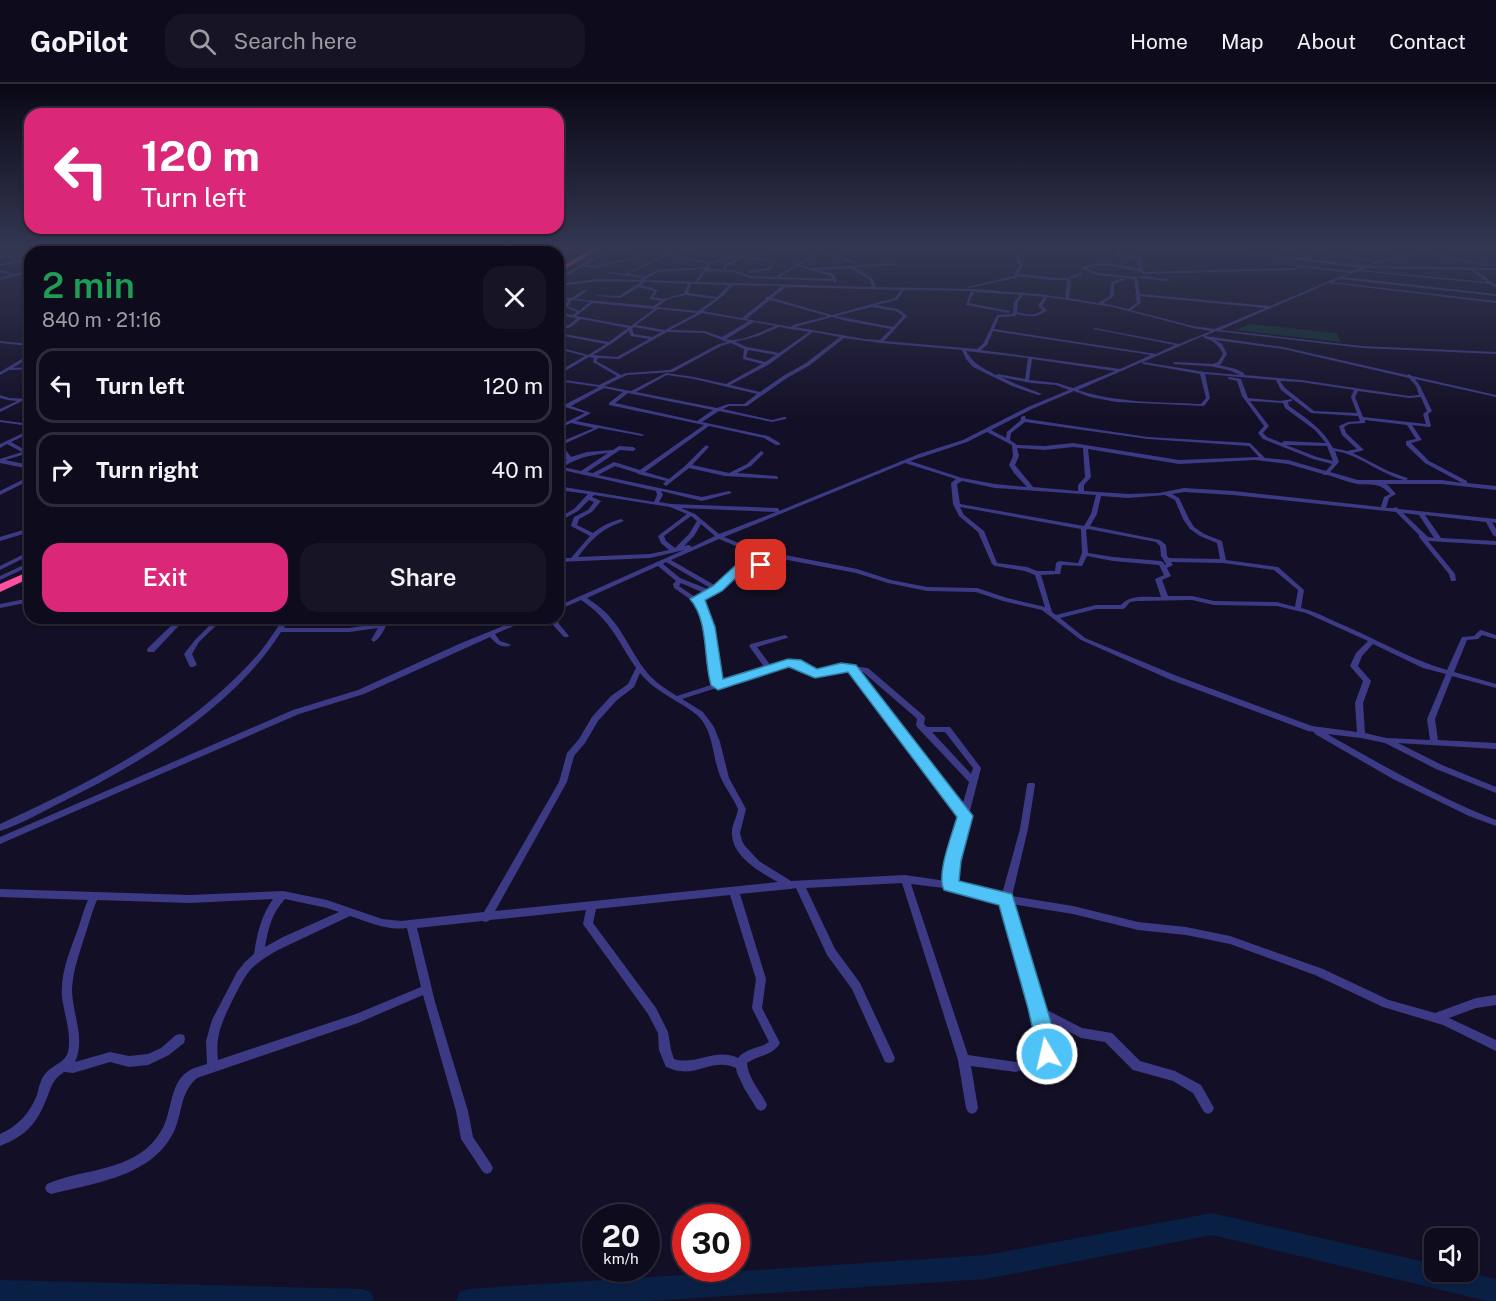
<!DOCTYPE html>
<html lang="en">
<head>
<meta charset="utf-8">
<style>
	:root { --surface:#0e0b1c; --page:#171425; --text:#f1f3f6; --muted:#9b9ba3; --line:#2e2b3b; --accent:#db2777 }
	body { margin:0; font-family:"Public Sans",sans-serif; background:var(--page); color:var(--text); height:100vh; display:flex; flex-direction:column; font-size:22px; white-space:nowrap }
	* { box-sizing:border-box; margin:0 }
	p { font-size:20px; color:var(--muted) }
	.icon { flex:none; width:33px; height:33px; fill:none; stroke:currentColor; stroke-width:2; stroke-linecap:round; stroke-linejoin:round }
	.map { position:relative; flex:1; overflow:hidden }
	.sheet { position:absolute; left:24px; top:162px; width:540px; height:378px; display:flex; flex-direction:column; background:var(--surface); border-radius:18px; box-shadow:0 2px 4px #0004,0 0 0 2px var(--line) }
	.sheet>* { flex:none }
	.top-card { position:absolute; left:24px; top:24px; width:540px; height:126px; border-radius:18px; box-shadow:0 2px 4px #0004,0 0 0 2px var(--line); background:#db2777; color:#fff; overflow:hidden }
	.controls { position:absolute; left:1424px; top:1144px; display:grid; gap:12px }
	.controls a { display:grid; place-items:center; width:54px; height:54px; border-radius:12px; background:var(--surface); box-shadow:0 2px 4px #0004,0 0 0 2px var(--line); font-size:30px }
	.speed { position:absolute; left:582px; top:1120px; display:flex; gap:12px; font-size:30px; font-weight:700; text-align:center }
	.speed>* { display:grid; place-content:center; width:78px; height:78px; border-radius:50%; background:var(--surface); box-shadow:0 2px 4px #0004,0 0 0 2px var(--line); line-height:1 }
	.speed small { font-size:15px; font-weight:400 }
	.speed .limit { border:9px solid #d22; background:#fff; color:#111 }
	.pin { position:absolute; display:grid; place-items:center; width:51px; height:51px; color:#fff; margin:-26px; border-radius:12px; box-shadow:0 3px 9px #0006 }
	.me { position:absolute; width:66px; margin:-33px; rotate:351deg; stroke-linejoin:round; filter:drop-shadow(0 0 4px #0008) }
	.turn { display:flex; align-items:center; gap:21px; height:126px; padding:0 18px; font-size:27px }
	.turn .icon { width:78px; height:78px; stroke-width:2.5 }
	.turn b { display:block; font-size:42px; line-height:51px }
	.round { display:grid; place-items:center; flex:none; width:63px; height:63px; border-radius:18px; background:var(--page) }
	.overview { display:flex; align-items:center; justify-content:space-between; height:102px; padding:0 18px }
	h1 { font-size:36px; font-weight:600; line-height:45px; color:#1e9e55 }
	.action { display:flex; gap:12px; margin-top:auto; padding:12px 18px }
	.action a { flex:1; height:69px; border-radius:18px; background:var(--accent); color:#fff; font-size:24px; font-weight:600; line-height:69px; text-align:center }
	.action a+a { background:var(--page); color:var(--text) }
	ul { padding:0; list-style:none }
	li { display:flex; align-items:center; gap:18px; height:75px; margin:0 12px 9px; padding:0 6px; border:3px solid var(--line); border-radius:18px }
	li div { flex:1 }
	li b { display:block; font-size:22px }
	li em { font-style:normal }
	header { display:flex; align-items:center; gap:36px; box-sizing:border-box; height:84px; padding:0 30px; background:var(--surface); border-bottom:2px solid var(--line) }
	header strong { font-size:28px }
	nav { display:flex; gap:33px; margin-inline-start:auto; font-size:21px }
	.search { width:420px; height:54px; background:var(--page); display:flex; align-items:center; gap:15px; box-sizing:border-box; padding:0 21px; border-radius:18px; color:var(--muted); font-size:22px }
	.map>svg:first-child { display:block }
	.green { fill:#12302f }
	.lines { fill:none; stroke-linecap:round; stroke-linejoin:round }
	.river { fill:#0a1f44; fill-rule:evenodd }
	.street { fill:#3d3a85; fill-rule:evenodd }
	.secondary { fill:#6f6bff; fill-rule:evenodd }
	.highway { fill:#ff4fa3; fill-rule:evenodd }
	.route { fill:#4fc3f7; stroke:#337fa1; stroke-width:1.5 }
</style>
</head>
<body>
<header>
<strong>GoPilot</strong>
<div class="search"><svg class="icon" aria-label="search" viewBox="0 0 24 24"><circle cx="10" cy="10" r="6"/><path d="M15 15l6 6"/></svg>Search here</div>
<nav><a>Home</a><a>Map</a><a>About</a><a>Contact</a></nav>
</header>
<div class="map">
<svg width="1496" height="1217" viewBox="0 0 1496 1217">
	<rect width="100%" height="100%" fill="#130f26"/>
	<path class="green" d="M1250 240 1336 249 1341 258 1235 246Z"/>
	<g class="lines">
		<path class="river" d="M1212 1129 1434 1180V1188H1466L1496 1195V1217H1487L1212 1151 986 1195 652 1217H456L459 1208 468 1205 986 1171Z
			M0 1196 362 1205 371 1208 374 1217H0Z"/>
		<path class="street" d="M52 164H58L46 168H40Z
			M66 164H88L77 167Z
			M234 164H238L231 168H227Z
			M302 164H306L299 168H295Z
			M333 164H337L331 167Z
			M353 164H361L372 167 370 168Z
			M366 164H373L389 168H382Z
			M483 164H486L483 168H479Z
			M585 164H588L586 167 590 168V170L583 169Z
			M610 164H614L585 181 596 182 646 169 670 167 671 165 743 172 745 171 775 178 770 186 749 189 748 187 768 184 772 179 745 173 726 183 727 186H734L750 192 775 193 816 169 794 167 795 165 833 169 857 179 854 180 832 171 819 169 799 181 811 184 897 179 896 181 854 183 873 195 876 203 973 205 1039 210 1065 214 1067 197 1065 196H1051L1017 192 1015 194 969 204 967 203 1014 192 1019 181 1016 176 1018 168 1039 164H1047L1020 170V176L1023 181 1018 190 1060 194H1068L1082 188V190L1076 193 1069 195 1071 197 1069 214 1098 219 1110 212 1111 198 1124 194V196L1114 200V212L1103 219 1128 225 1137 219 1135 211 1136 210 1134 195 1097 191 1082 185V183C1100 176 1121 181 1140 185L1136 179 1139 176 1117 171V164H1121L1120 169 1142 174 1140 179 1144 188 1294 184 1298 181 1352 187 1361 184 1208 164H1219L1308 175 1305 172 1288 164C1296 164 1307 169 1311 175L1365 182 1375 178 1321 169 1318 164H1321L1322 167 1378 177 1430 164H1436L1425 167 1488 181 1486 182 1422 168 1378 179 1370 182 1496 184V186H1475L1496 201V204L1490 200 1358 187 1344 193 1496 210V212L1340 195 1332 198 1496 217V219L1329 199 1220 246 1362 262 1496 268V270L1362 264 1216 247 1205 252 1283 263 1407 291 1409 290 1412 292 1496 311V313L1415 295 1420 302 1432 327 1428 330 1431 342 1429 343 1412 341 1422 356 1411 359 1429 377 1467 397V399L1496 402V406L1442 400H1385L1388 401 1396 410 1389 414 1386 424H1394L1396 423 1399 425 1496 435V439L1492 438 1496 445V453L1493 451 1486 438 1425 431 1441 454 1496 457V461L1428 457 1455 490 1456 496 1455 497H1451L1449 490 1419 453V451L1396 428 1233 411 1184 408 1172 410 1179 414 1189 435 1194 443 1204 450 1222 457 1226 476 1278 483 1304 506 1301 524C1314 527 1325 533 1336 538 1373 553 1409 575 1447 586L1462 553 1474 552 1479 547 1481 546 1496 551V555L1482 551 1478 555 1467 556 1454 588 1496 600V604L1452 592 1435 635 1438 656 1496 659V665L1398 659 1442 681 1496 703V709L1436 685 1385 659 1361 654 1327 650C1382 681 1437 713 1496 736V742L1469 732 1393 695 1315 650 1314 648 1308 647 1171 596 1081 556 1042 526 1003 517 976 508 927 507 888 499 856 489 772 473 763 482 742 486 719 506 713 510 700 516 706 521 715 555 716 584 721 598 765 584 749 562 751 560 785 551 787 552 788 553 787 554 757 563 771 582C794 575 794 575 816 586L841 581 868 584 924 632 925 634 924 640 927 643H950L981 684 957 777 955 799 1002 810 1020 745 1027 701 1028 699H1034L1035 701 1028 745 1012 812 1073 822 1138 838 1186 843 1230 852 1323 885 1389 916 1435 929 1476 914 1496 911V921L1476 924 1449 934 1496 956V967L1443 941 1383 923 1315 891 1230 860 1186 851 1138 846 1073 830 1012 820 1043 924 1082 944 1112 949 1140 977 1175 987 1201 1001 1214 1024 1212 1028 1208 1030 1204 1028 1193 1009 1173 997 1133 986 1105 958 1081 954 1046 936 1054 968 1050 975 1016 988 971 982 978 1024 976 1028 972 1030 968 1028 966 1024 958 976 902 799 806 804 835 865 860 899 895 974 893 978 889 979 885 978 852 905 827 871 796 804 790 805 740 810 766 895 762 924 780 959C773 972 758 971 747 979 748 995 761 1007 767 1021L765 1025 761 1027 757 1025 744 1004 737 989 736 984C715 974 700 990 680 987 675 987 670 984 666 983L659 966 658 949 648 930 585 843 583 840 586 826 490 836 486 838 482 837 417 844 435 918 468 1027 473 1053 491 1080 493 1084 491 1088 487 1090 483 1088 461 1055 456 1027 423 911 358 939 197 994C180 1009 183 1026 175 1045 155 1092 95 1099 51 1110L47 1108 45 1104 47 1100C79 1086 117 1088 146 1065 154 1058 161 1049 165 1039 172 1022 171 997 190 986 195 983 202 982 207 980L206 957 212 936 237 888 245 878 254 870C257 850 261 832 273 815L190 819 97 816C93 824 91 833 88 842 82 862 73 884 72 905 72 930 86 954 75 978L110 968 129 972 148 970 161 964 176 951 180 950 184 951 185 955 184 959 169 971 148 981 129 983 110 978 73 989 64 988C51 997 52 1003 46 1016 36 1041 25 1052 0 1062V1050C17 1043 30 1029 37 1011 39 1004 40 996 45 990 52 981 65 979 68 968 72 950 64 930 62 913 60 889 71 864 79 842 82 833 84 824 88 816L0 813V805L190 811 283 807 327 816 382 835 401 837 484 828 559 698 567 669 579 655 592 633 611 612 628 600 636 584C617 556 611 536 581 516L558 526V522L684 466 650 474 558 478V474H571L590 452 571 442 574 433 588 426 594 418 589 416 578 427 558 438V434L574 425 588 410 558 406V402L654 418 657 411 656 407 558 385V381L567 376 558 363V359L594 344 571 339 558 345V342L585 329 558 321V318L566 320 599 303 558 297V295L599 301 617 292 593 278 594 274 589 273 558 291V288L585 272 558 265V263L588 271 606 260 558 251V249L609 258 628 244 581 235 571 243 558 246V244L569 241 577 234 558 231V229L573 231 577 228 564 222 568 216 558 215V213L571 214 586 205 587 207 575 215 653 222 661 217 650 215 654 207 639 203 620 214 596 212 598 211 619 212 641 198 598 197 558 202V200L598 195 639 196 643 194 607 189 609 188 625 190 663 171 664 173 628 190 646 192 657 186 705 183 708 180 664 171 665 169 710 178 729 173 675 167 646 171 596 184 582 183 558 196V194ZM733 173 739 174 723 182 724 186 708 185 711 184 709 183 711 180ZM797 182 831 192 832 195 780 193ZM1096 182H1112L1141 188 1143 190 1295 186 1299 183 1349 189 1270 222 1140 210 1137 193 1098 189 1086 184ZM850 184 870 196 872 203 698 198 706 187 733 188 750 194 833 197 835 199 837 198 834 190 817 186ZM1367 184 1471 186 1487 198 1360 186ZM704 185 695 198 644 196 658 188ZM645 198 688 200 684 209 664 215 653 213 658 206 641 201ZM691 200H696L729 201 717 213 688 209ZM733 201 782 202 768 213H766V215L742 234 703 227 724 211ZM786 203 901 206 895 214 832 231 772 214ZM904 206 971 207 966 221 1009 229 1010 227 969 219 974 208 1020 211 1014 218 1013 230 997 231 983 260 977 265 884 257 907 232 898 225 876 221 897 216ZM686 211 715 215 698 227 657 223 668 215ZM1023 211 1044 213 1038 222 1043 226C1034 232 1027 231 1017 228L1018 218ZM1140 212 1265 224 1215 245 1193 242 1131 226 1141 219ZM1047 213 1113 223 1193 244 1211 247 1179 260 1095 244 1093 245 1175 261 1156 270 994 245 999 233 1015 232 1017 230C1028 233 1038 234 1047 226L1042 222ZM572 216 590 218 579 227 568 222ZM770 216 828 232 793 241 792 243 746 235ZM593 219 654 225 631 242 576 232ZM871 223 896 227 903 232 893 243 836 232ZM658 225 697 229 665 246 636 241ZM702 229 749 237 722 253 705 247 670 246ZM832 233 847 237 891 245 880 256 864 255 795 243ZM754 238 775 242C763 247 738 260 726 255ZM634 243 661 248H662L652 253 634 250 632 245ZM779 243 809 248 779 269 747 263 735 258 758 252ZM629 247 631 252 649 255 617 273 593 271 611 260ZM993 247 1151 271 1120 285 981 266 987 261ZM667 248 704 249 727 258 719 260 670 286 626 289 621 291 596 277 598 274 619 275ZM813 248 840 253 806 279 783 292 760 308 730 301 768 281ZM1203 252 1204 254C1213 256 1219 261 1223 270L1218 278 1213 280 1175 278 1173 279 1174 280C1196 282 1219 280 1240 291L1205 288 1143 278ZM844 254 881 259 962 266 966 275 973 283 1012 302 1038 311 1042 310 1016 300 1001 293 1031 299 1056 301 1069 306 1028 323 963 356 919 370 779 427V425L777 424 671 420 659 418 663 411 661 407 702 417 732 409 729 407 702 413 598 391 615 382 637 389 638 390 666 397 663 400 666 402 689 384 725 392 778 395V393L776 392 737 389 751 382 764 369 761 367 747 380 729 389 692 381 708 364 709 363 706 361 685 382 669 395 645 388 709 342 764 354 776 361H780V359L768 352 702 338 719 327 772 338 786 335V333H784L772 336 723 325 729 322H747L787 294 810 281ZM1215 256 1283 265 1409 294 1416 302 1419 311 1409 312 1301 296 1244 291V289L1236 285 1219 281 1221 280 1227 270 1222 260ZM731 259 744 265 743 275 762 280 726 300 694 293 666 289 631 307 604 302 627 291 673 288 721 262ZM748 266 776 271 765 278 746 273ZM966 267 1028 274 1025 295 998 290 996 291C983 284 973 280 966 267ZM1032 275 1115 287 1073 304 1057 299 1029 296ZM1142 278 1143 280H1144L1200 290 1206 314 1201 320C1159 318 1117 319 1078 306ZM1205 290 1276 296 1281 306 1311 329 1358 332 1360 337 1348 338 1339 342 1342 351 1357 365 1347 367 1333 364C1323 345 1306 334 1289 322L1288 318 1292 317V315L1280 317 1248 314 1241 295 1230 293H1228V295L1237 297 1242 312 1264 342 1258 349 1263 355 1313 375 1332 380 1326 387 1288 376 1265 374 1250 359 1148 353 1026 335 1025 332H1023L1021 333V336L1007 348 1006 354 991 346 1032 325 1074 307 1090 313 1117 318 1204 322 1210 314ZM667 291 694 295 757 310 744 320H728L717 324 636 308ZM1280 297 1301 298 1354 306 1351 313 1357 329 1314 327 1285 304ZM604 304 623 308 609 319V321L704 341 640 386 614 378 593 389 587 388 620 366 633 367 636 365 633 363 619 362 613 366 587 368 571 373 562 361 599 344 642 352 644 351 642 350 576 337 591 329 571 322ZM1358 307 1409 314 1421 313 1427 327 1423 330 1426 340 1363 333 1355 313ZM628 309 713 326 697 337 615 319ZM1250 317 1283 319 1285 324 1315 346 1326 359 1284 357 1282 359 1267 353 1263 349 1269 342ZM1365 336 1407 341 1416 355 1406 357V361L1425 379 1462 399 1442 396H1406L1408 395 1407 394 1388 387 1353 369 1364 366 1346 349 1344 343 1349 340 1365 339ZM1025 338 1148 355 1249 362 1259 373 1179 376 1073 359 1045 362 1017 361 1010 356 1011 349ZM987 348 1012 361 1013 372 1009 381 1014 389 1027 403 995 400 962 394 910 377 967 358ZM1286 361 1327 362 1333 377 1317 373ZM1073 363 1083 364 1085 393 1078 401V407L1033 403 1015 381 1019 372 1017 364 1045 366ZM1088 365 1179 380 1255 376 1288 380 1323 390 1324 391H1328C1338 394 1348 398 1357 400 1372 402 1378 397 1390 410L1384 413 1381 423 1233 407 1184 404 1159 409 1128 410 1084 407V401L1091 393ZM1335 367C1358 370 1380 390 1404 396H1358L1330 388 1339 378ZM608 369 581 387 563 383C579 373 590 371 608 369ZM905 379 956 395 951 399 953 420 959 432 978 448 992 480 995 482 1025 487 1035 491 1045 523 1007 514 977 504 927 503 891 496 857 485 754 465 724 453ZM962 397 995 404 1096 411 1091 430 1084 442 960 420 957 400ZM594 411 670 423 687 430 658 452 661 459 669 466 650 470 578 473C587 461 596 450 610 443 615 440 620 439 624 437L621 435C610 438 602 442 593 449L577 441 579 435 592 428 601 417 592 413ZM1165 411 1175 416 1183 435 1190 445 1200 452 1217 459 1220 475 1169 474 1167 472 1166 461 1160 456 1090 442 1097 430 1101 412 1128 414ZM960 423 1081 445 1082 469 1078 479 1059 477 1056 479 1055 487H1037L1027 483 997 479 984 447 964 431ZM681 424 776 428 719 450 695 430ZM1403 429 1419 431 1434 454 1428 453ZM691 432 697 437 689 450 675 464 666 457 664 452ZM701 440 715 452 692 463 689 461 684 462 694 452ZM1088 445 1156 458 1160 462 1161 472 1166 480 1165 481 1163 478 1161 477 1113 473 1088 469 1086 446ZM719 455 750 468 766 472 759 479 738 483 716 502 671 476ZM1087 472 1113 477 1159 481 1164 491 1155 495 1161 513C1148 513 1130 510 1121 521H1096L1056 531 1052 528 1041 491 1060 490 1062 481 1082 482ZM666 478 712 505 710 506 680 494 663 480ZM1171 478 1223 479 1274 486 1298 506 1295 523 1277 518 1214 517 1192 512H1168L1162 496 1171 492 1167 484 1173 481ZM658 482 676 497 673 500 674 504 700 522 709 555 708 584 714 600 677 612C667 606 658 600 650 592 636 577 628 556 614 538 607 528 597 521 587 514ZM681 499 704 509 695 513 679 502ZM1192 516 1214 521 1277 522 1306 529 1368 557 1356 569 1350 582 1363 597 1355 619 1357 648 1312 642 1177 592 1085 554 1060 534 1096 525H1123L1125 524 1130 518 1137 517ZM1373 560 1423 584 1446 590 1427 635 1430 656 1386 654 1365 649 1363 619 1371 597 1358 582 1362 572ZM788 581H796L815 591 841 585 849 586 960 732 947 777 946 797 905 791 791 797 759 777 745 762 742 757 740 749 746 725 729 694 720 658 714 643 703 628 682 615ZM857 587 863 588 914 632 917 635 916 641 917 643 969 698 962 722ZM640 589C656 609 679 616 697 631 714 647 712 671 720 692 725 704 733 713 738 725 737 733 732 740 732 748 731 772 760 788 778 798L495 827 567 698 574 672 585 659 598 637 617 616 634 603ZM932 648H945L973 684 971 690ZM911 800 944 804 1002 818 1033 924 1042 967 1016 978 968 971ZM730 811 756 895 752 924 769 958C759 965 746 964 738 974 715 963 696 982 674 975L671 966 668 948 656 924 593 839 596 825ZM285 815 327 824 339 828 283 853 265 863C268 844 272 829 285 815ZM350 832C369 838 387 847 407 844L421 903 356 930 218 976C215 950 223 936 234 913 239 904 244 893 251 885 259 877 269 871 278 866Z
			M1352 164H1362L1398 170 1396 171Z
			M1490 164 1496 165V167L1490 165Z
			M751 168H793L795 169 750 170Z
			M28 169 27 171 0 174V172Z
			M30 174V176L0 182V180Z
			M0 186 16 190 30 186V188L0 196V194L12 191 0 188Z
			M1140 192 1168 195 1170 196 1168 197 1139 194Z
			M0 257 30 260V262L0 259Z
			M30 270V273L13 284 30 283V285L9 286 0 291V288Z
			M0 311 9 314 30 315V317H22L0 328V325L17 317 8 316 0 314Z
			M0 336 30 340V342L0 338Z
			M30 346V349L11 358 27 367H30V371L26 370 5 376 30 381V385L0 379V375L22 368 7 360 0 364V360Z
			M30 392V396L0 411V407Z
			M30 444V448L0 457V453Z
			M30 467V471L0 486V482Z
			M30 478V482L0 496V492Z
			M30 514V518L0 524V520Z
			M179 534H186L154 568H148L147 566 148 564Z
			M217 534H224L199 558 192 570 197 581 193 583H190L184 570 195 556Z
			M284 534H290L284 544H349L380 539 384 534H390C386 541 382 553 374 558L371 556 378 544 349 548H281C233 624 141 679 62 718 42 728 21 740 0 747V740C95 696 191 648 260 568 269 557 276 545 284 534Z
			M523 534H532L495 550 500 557 509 560 511 561 509 562C501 564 495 559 490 553L364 610 299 630 0 760V753L293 626 358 606 459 560Z
			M551 534H557L559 540 569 552 568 553H564L553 541Z"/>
		<path class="secondary" d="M541 164H545L542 168H538Z"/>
		<path class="highway" d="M593 164H601L558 189V185Z
			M30 487V494L0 508V500Z"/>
	</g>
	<linearGradient id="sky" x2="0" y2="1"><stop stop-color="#0a0815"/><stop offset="0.49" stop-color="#333752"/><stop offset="1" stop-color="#333752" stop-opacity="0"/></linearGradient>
	<rect width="1496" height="335" fill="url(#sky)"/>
	<path class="route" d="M761 477 765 478V483L743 487 722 507 705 516 715 543 723 595 788 575 801 576 817 585 841 579 856 581 973 732 961 777 959 797 1012 810 1057 958V970L1054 977 1047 980 1040 977 1028 924 999 821 944 806C936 790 952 751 957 733L848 588 815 594 789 583 718 606 711 601C703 574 709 537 690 515L713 502 736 481Z"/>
</svg>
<div class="controls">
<a><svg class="icon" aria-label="sound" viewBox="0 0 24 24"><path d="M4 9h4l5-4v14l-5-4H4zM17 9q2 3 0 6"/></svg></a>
</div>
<div class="speed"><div>20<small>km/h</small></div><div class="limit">30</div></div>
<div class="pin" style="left:761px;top:481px;background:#d93025"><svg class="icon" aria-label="arrive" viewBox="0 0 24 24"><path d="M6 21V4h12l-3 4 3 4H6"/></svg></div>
<svg class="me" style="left:1047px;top:970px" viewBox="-20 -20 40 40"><circle r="17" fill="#4fc3f7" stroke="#fff" stroke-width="3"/><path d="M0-11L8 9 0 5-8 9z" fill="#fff"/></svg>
<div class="top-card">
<div class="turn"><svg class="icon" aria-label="left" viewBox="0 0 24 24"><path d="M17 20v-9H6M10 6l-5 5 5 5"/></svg><div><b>120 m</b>Turn left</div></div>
</div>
<section class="sheet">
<div class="overview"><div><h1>2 min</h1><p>840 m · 21:16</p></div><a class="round"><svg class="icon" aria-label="close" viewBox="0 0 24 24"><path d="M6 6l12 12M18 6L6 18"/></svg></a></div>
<ul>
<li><svg class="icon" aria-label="left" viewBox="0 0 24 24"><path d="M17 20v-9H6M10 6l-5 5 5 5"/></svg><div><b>Turn left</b></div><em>120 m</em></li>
<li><svg class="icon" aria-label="right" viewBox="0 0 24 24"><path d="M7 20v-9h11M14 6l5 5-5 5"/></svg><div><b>Turn right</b></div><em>40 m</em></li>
</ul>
<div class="action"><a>Exit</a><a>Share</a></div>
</section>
</div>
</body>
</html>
